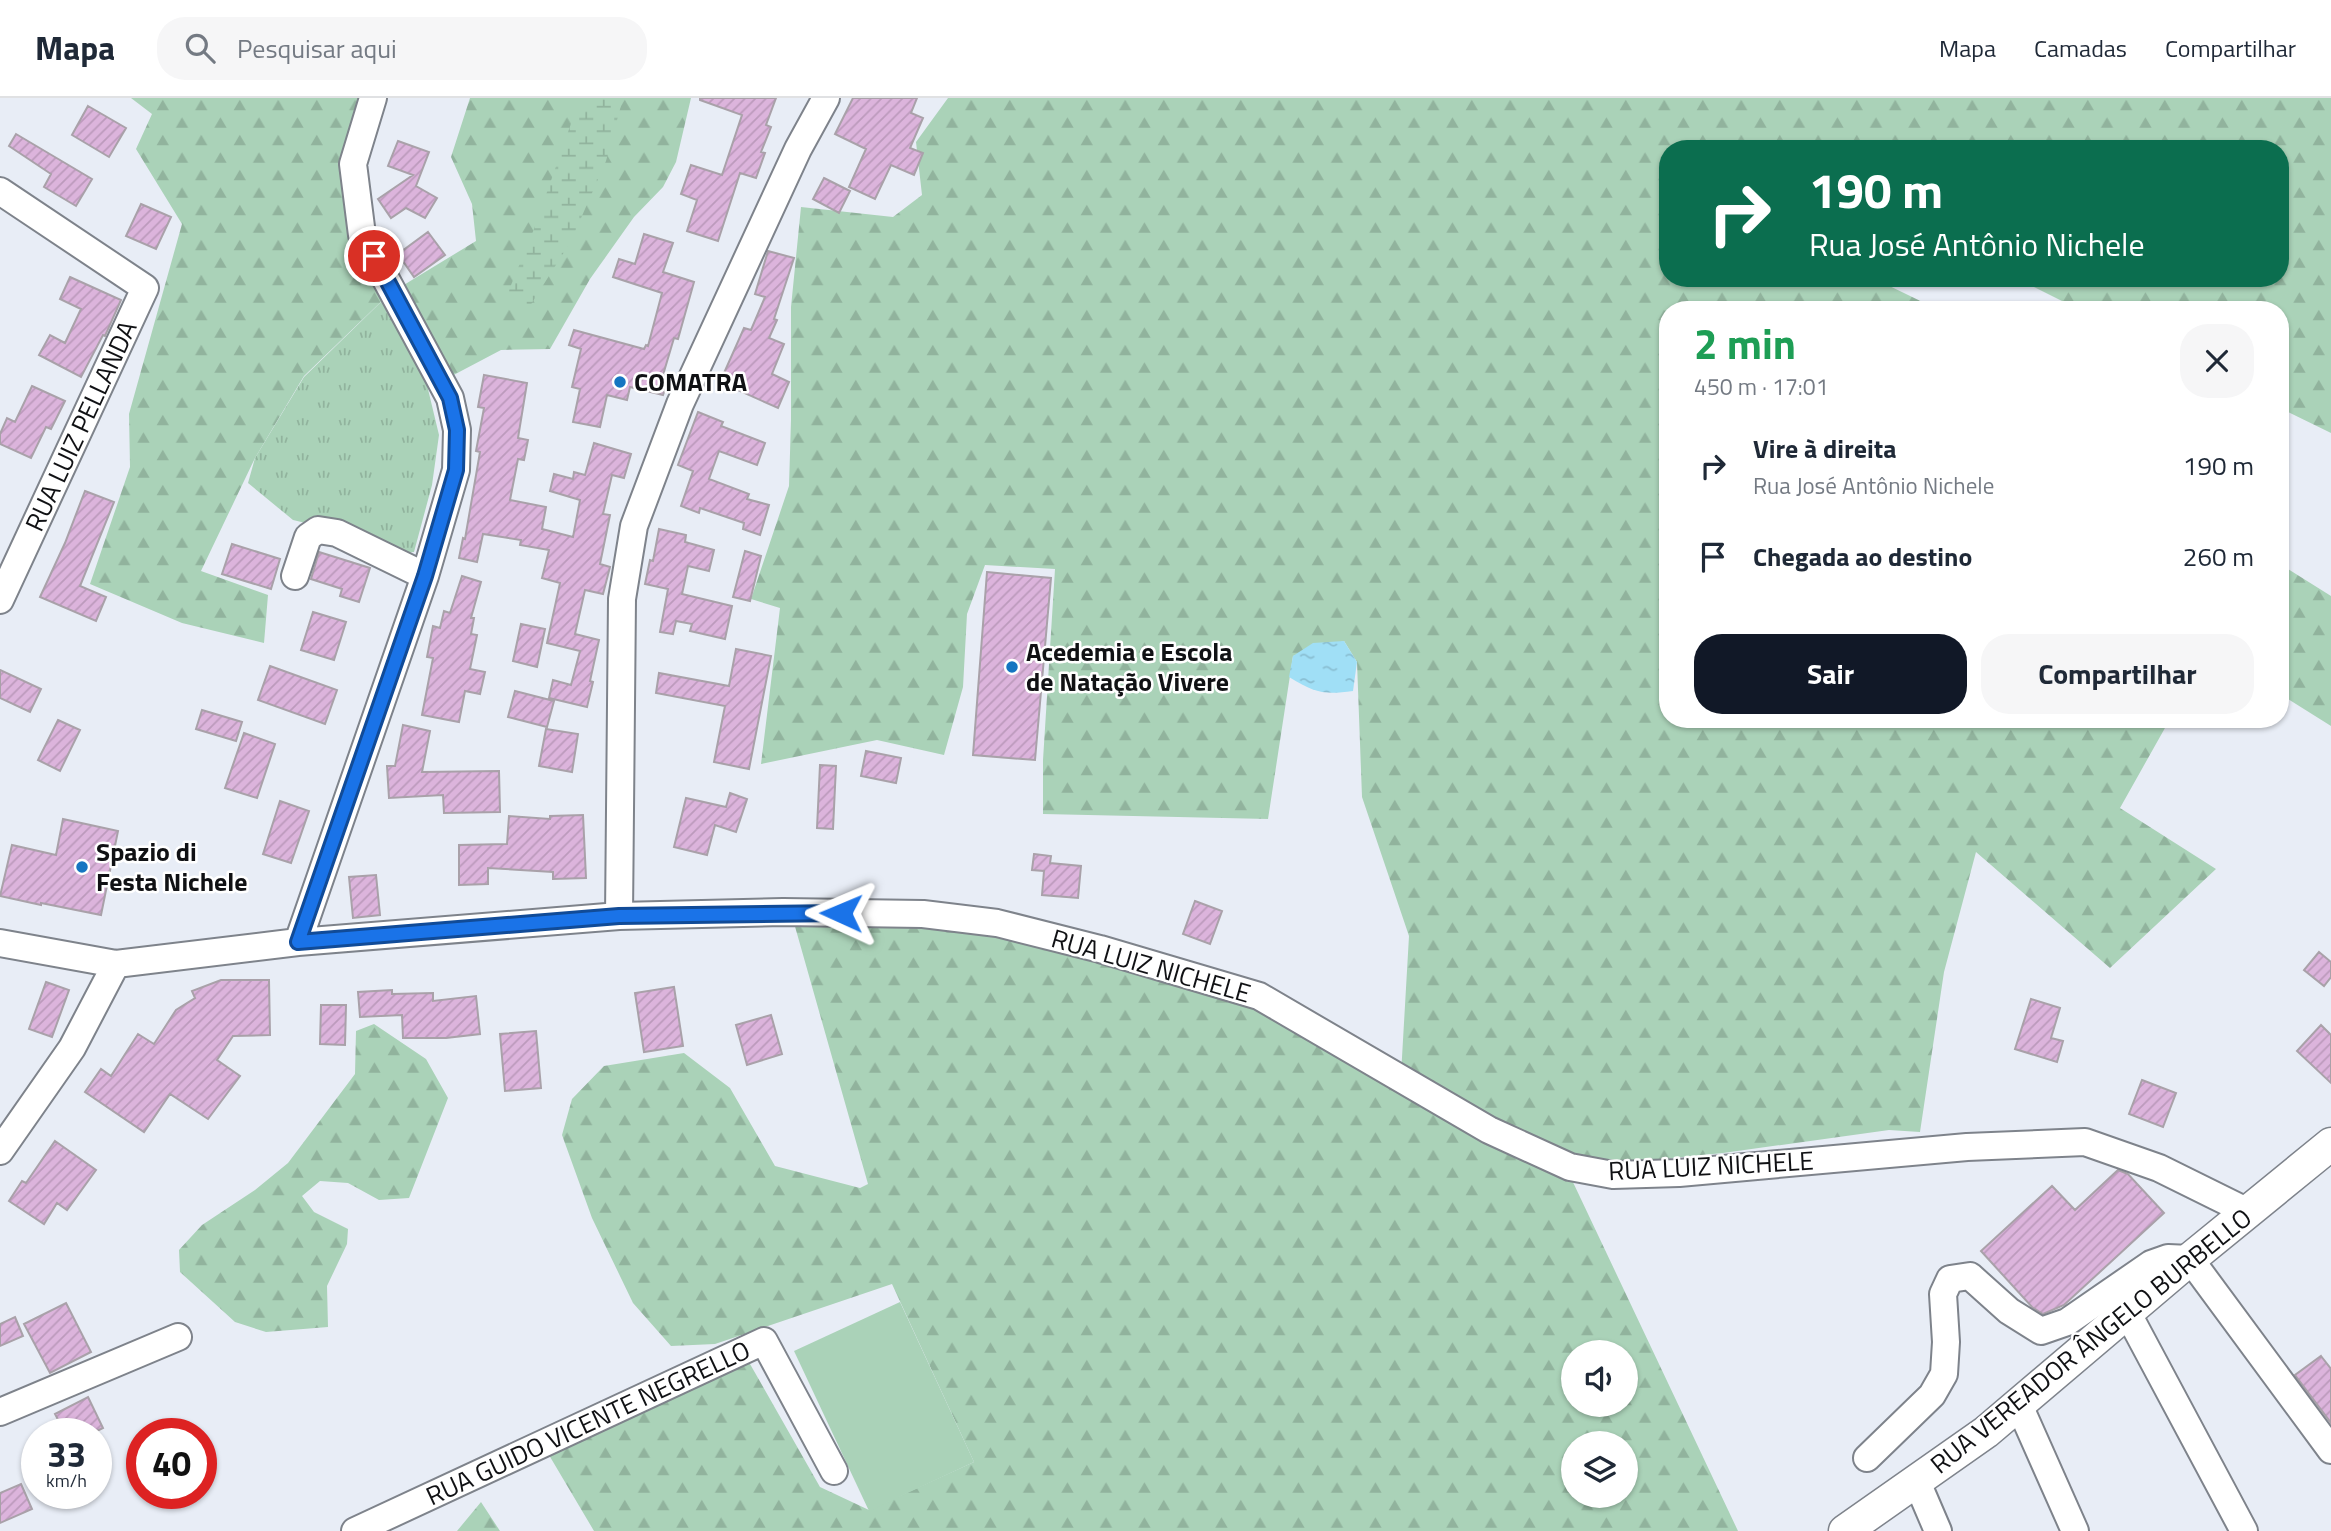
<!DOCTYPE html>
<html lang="pt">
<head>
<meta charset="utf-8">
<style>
	:root { --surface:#fff; --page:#f6f6f7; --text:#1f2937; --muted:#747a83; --line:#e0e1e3; --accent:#111827 }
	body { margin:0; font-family:"Titillium Web",sans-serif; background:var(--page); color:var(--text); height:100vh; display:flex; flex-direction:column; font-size:26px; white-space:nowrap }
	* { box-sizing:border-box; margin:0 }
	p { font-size:23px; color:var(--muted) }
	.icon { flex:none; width:38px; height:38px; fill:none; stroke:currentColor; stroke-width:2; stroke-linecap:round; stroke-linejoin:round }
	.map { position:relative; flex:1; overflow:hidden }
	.sheet { position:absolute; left:1659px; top:203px; width:630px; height:427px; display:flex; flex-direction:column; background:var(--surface); border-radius:28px; box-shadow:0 2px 5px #0004 }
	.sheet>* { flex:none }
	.banner { position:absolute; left:1659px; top:42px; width:630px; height:147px; border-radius:28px; box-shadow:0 2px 5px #0004; background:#0b6e4f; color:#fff; overflow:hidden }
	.fabs { position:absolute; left:1561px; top:1242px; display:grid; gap:14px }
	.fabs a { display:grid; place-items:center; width:77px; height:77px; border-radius:50%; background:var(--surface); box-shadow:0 2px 5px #0004; font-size:35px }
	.speed { position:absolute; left:21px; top:1320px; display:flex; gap:14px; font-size:35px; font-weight:700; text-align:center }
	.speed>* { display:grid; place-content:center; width:91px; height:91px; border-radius:50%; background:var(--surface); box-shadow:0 2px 5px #0004; line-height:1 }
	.speed small { font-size:18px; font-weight:400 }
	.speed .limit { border:10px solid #d22; background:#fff; color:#111 }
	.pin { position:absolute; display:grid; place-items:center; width:60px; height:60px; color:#fff; margin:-30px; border:4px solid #fff; border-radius:50%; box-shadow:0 2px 7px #0007 }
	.me { position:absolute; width:77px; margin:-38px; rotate:271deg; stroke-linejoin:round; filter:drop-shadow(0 0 5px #0008) }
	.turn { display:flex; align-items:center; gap:24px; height:147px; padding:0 35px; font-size:32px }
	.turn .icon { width:91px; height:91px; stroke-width:2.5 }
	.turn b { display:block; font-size:49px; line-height:60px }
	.round { display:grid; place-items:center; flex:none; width:74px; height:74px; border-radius:28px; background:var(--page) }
	.overview { display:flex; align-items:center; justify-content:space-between; height:119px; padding:0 35px }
	h1 { font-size:42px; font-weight:700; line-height:52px; color:#1e9e55 }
	.primary-button { display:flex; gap:14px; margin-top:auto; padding:14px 35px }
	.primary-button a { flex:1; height:80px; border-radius:28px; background:var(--accent); color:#fff; font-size:28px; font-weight:700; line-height:80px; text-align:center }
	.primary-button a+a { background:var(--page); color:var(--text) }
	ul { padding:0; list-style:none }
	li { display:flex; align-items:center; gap:21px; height:91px; padding:0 35px }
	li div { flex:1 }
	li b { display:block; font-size:26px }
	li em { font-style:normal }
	header { display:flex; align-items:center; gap:42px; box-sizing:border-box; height:98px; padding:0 35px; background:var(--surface); border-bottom:2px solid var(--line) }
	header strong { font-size:33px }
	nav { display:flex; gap:38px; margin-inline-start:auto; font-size:24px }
	.search { width:490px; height:63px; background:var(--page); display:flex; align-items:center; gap:18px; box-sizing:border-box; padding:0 24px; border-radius:28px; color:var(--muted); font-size:26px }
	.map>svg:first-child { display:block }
	.grass { fill:url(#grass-tufts) }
	.forest { fill:url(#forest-firs); fill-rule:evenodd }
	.wetland { fill:url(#wetland-marsh) }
	.green { fill:#aad2b8 }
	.water { fill:url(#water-ripples) }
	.building { fill:url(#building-hatch); stroke:#a9a1a9; stroke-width:2 }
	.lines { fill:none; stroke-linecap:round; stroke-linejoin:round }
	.minor-casing { stroke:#7e838b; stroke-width:30 }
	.major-casing { stroke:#7e838b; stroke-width:35 }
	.minor { stroke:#fff; stroke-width:26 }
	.major { stroke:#fff; stroke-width:32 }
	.route-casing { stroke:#114b97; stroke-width:18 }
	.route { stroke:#1a73e8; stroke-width:12 }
	.poi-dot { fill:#1575c1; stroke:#fff; stroke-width:2.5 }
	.labels { text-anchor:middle; stroke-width:5; stroke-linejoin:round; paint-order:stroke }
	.poi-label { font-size:26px; font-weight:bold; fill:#101114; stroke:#fff; text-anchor:start }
	.street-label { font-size:26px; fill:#101114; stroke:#fff }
</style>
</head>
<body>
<header>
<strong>Mapa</strong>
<div class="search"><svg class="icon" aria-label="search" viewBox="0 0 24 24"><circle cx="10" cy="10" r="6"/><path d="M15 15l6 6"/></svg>Pesquisar aqui</div>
<nav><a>Mapa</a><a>Camadas</a><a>Compartilhar</a></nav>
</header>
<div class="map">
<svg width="2331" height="1433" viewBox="0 0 2331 1433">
	<defs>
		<pattern id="grass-tufts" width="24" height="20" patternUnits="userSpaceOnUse" patternTransform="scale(1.75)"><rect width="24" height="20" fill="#aad2b8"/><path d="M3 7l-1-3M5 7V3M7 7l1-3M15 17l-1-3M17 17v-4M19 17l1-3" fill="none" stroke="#91b39d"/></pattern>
		<pattern id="forest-firs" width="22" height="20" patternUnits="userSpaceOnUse" patternTransform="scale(1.75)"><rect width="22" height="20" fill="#aad2b8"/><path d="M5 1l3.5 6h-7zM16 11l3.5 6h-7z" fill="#91b39d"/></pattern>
		<pattern id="wetland-marsh" width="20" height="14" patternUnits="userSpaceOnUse" patternTransform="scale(1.75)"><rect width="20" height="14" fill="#aad2b8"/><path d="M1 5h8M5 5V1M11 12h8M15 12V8" fill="none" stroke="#91b39d"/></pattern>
		<pattern id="water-ripples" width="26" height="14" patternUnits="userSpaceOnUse" patternTransform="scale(1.75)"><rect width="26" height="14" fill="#a0dff6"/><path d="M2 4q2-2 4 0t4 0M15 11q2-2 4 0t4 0" fill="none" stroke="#89bed2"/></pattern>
		<pattern id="building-hatch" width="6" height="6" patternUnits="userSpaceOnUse" patternTransform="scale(1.75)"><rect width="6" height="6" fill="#dcb4dc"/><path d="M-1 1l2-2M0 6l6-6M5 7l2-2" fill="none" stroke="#bc9abc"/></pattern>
	</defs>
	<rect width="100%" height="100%" fill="#e8edf6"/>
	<path class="grass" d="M383 202 427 287 439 337 432 387 414 454 398 456 360 438 293 422 248 385 255 360 304 279Z"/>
	<path class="forest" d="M131 0H366L348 73 389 196 476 143 472 106 451 59 470 0H691L676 64 663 89 634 119 590 181 550 251 501 252 446 281 389 196 304 278 255 360 201 473 268 497 264 545 182 525 90 486 130 369 129 316 182 126 136 51 152 16Z
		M948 0H2331V335L2280 310V212H2080L2016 180H2280V51H1668V180H1873L1939 212H1668V621H2170L2120 710 2216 771 2110 870 1976 754 1944 874 1920 1034 1889 1032 1723 1055 1632 1064 1571 1080 1738 1433H594L546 1352 746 1259 820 1389 869 1412 974 1364 892 1186 715 1246 671 1248 633 1205 592 1120 562 1037 572 1001 604 968 684 955 730 990 775 1068 860 1090 868 1086 794 825H912L1000 833 1264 911 1400 994 1409 838 1362 699 1357 564 1344 543 1293 558 1268 721 1043 716V662L1055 471 985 467 967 516 963 589 944 657 877 642 761 666 780 510 751 501 789 388 791 322V209L801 109 893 119 922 97 916 44ZM1573 1255H1626V1307H1573ZM1573 1346H1626V1398H1573Z
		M2280 466 2331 498V628L2280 596Z
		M374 926 426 961 448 1000 409 1100 379 1102 348 1085 320 1083 302 1098 314 1114 348 1131 347 1146 327 1188 328 1229 266 1234 235 1224 180 1174 179 1152 202 1127 255 1092 288 1065 355 976 356 933Z
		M481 1404 500 1433H457Z"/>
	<path class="wetland" d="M580 0H623L606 63 571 143 525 216 507 197 534 131Z"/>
	<path class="green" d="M900 1204 974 1364 869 1413 794 1253Z"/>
	<path class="water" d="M1344 543 1357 564 1353 593C1324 597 1315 595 1289 579L1293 558 1313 545Z"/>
	<path class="building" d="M700 0H776L766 27 771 29 761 54 765 55 756 80 740 75 718 143 687 133 697 102 681 96 691 67 722 77 742 17 700 2Z
		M853 0H917L911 15 923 20 910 50 923 55 914 77 891 67 875 101 849 89 866 51 835 36Z
		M88 8 126 30 109 59 72 37Z
		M16 36 92 81 76 108 44 89 51 76 9 48Z
		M398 43 429 54 416 88 437 100 425 120 406 110 391 120 378 101 413 77 388 68Z
		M824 80 850 93 839 115 813 101Z
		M141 106 171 119 156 151 126 138Z
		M428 134 445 157 414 179 398 156Z
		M644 136 673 145 663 174 694 184 678 241 674 240 663 277 669 278 663 297 630 289 627 302 607 297 600 329 573 324 580 291 572 289 581 251 569 247 574 232 644 251 646 247 648 248 662 195 613 179 619 161 635 166Z
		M768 153 794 160 774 221 777 222 769 240 784 246 772 276 789 284 778 310 720 284 744 230 751 232 765 199 755 196Z
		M70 179 121 202 105 238 103 237 81 279 39 257 50 237 65 245 81 211 60 201Z
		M484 277 527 285 518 340 528 342 524 362 518 361 510 402 546 409 542 431 573 439 580 402 550 393 554 376 573 381 574 374 585 377 594 345 631 356 624 380 612 377 603 416 610 417 600 466 610 469 603 496 585 492 575 536 599 542 590 583 593 584 587 609 549 600 553 582 571 587 580 553 547 545 560 485 542 480 549 452 520 447 521 442 483 436 477 464 459 460 463 440 465 441 480 354 476 353 484 310 478 309Z
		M32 288 65 303 51 331 46 329 31 360 0 346V336L7 320 15 324Z
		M698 314 723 324 721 328 765 345 757 367 719 353 709 381 749 396 747 401 769 407 760 437 743 431 744 425 700 410 699 415 681 408 693 373 678 367Z
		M85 393 114 404 80 488 106 499 96 523 40 499 65 445Z
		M659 431 686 437 685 444 714 452 709 473 688 468 682 496 732 508 725 541 690 533 692 526 676 523 673 536 660 534 668 491 645 486 650 462 653 463Z
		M232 446 280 461 271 491 222 476Z
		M745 453 761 458 750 503 733 499Z
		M319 454 370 470 359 504 340 498 342 491 311 481Z
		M987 474 1051 480 1035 662 973 657Z
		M462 478 481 484 471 520H474L471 536 477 537 470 571 485 574 480 596 465 593 459 624 422 617 433 560 427 559 433 528 440 530 444 513 450 515Z
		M313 514 346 524 334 562 301 552Z
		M521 526 545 531 537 569 513 563Z
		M736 551 771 558 749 671 714 664 725 608 656 595 659 575 729 588Z
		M270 568 337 592 325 626 258 602Z
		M0 572 41 591 30 614 0 600Z
		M515 593 554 603 547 629 508 619Z
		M202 612 242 624 236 643 196 631Z
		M58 622 80 632 60 673 38 662Z
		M403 627 430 633 422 674 499 673 500 714 444 715 443 697 389 700 387 668H395Z
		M546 631 578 636 572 674 539 668Z
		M244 635 275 646 257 700 225 690Z
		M866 653 901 660 896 685 861 678Z
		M820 667 836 668 833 731 817 730Z
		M730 695 747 701 736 734 715 727 707 757 674 749 686 700 726 709Z
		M280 703 309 713 291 765 263 756Z
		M583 717 586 780 553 781V774L488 770V786L459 787V747L507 746 509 718 550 721V718Z
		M63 721 118 733 101 817 41 805V807L0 798 12 747 56 757Z
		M1034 756 1051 758 1050 765 1081 768 1078 800 1042 797 1044 773 1032 772Z
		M376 777 380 817 353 820 349 779Z
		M1195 803 1222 813 1210 846 1183 836Z
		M2319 854 2331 864V879L2324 888 2304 872Z
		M221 882H269L270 937 233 938 217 962 240 978 208 1021 170 996 144 1034 85 994 101 971 111 978 138 936 154 946 176 912 195 900 192 893Z
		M46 884 69 892 52 939 29 931Z
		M674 889 683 948 644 954 635 895Z
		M392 892V896L433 895V903L476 898 480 936 446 940H403L402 917 360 919 358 894Z
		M2031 901 2060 910 2051 940 2063 943 2057 964 2015 951Z
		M321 907H346L345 947 320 946Z
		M771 917 782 956 747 967 736 927Z
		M2321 927 2331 937V985L2297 953Z
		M536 933 541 990 505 993 500 936Z
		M2142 982 2176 995 2163 1029 2129 1016Z
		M55 1043 96 1072 67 1112 57 1105 44 1126 9 1103 22 1083 26 1085Z
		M2118 1072 2128 1076 2164 1115 2064 1207 2043 1216 2032 1209 1981 1153 2052 1088 2075 1112Z
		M66 1205 91 1254 50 1275 24 1226Z
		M15 1219 23 1238 0 1248V1226Z
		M2321 1258 2331 1271V1325L2295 1277Z
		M88 1299 103 1330 93 1335H65L55 1316Z
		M21 1386 32 1411 0 1425V1395Z"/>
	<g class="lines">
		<g class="minor-casing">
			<path id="minor" d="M0 93 145 190 0 502
				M295 478 308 439 318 432 337 435 425 478
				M619 818 622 501 634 428 680 306 798 51 826 0
				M298 844 425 478 456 372 457 332 450 300 362 137 353 66 373 0
				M0 845 116 866 298 844 619 818 783 814 923 816 997 825 1100 851 1259 898 1489 1032 1570 1069 1613 1077 1679 1075 1967 1049 2085 1044 2159 1070 2248 1114
				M0 1053 72 950 116 866
				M2127 1214 2244 1433
				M2019 1307 2075 1433
				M0 1314 178 1239
				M1867 1360 1932 1297 1944 1276 1946 1244 1943 1196 1950 1181 1970 1178 2009 1213 2041 1233 2067 1224 2151 1166 2168 1160 2190 1161 2331 1352
				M1917 1384 1938 1433
				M355 1433 764 1243 834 1373"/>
		</g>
		<g class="major-casing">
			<path id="major" d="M1845 1433 1986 1334 2190 1161 2331 1046"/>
		</g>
		<use href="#minor" class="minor"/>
		<use href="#major" class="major"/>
	</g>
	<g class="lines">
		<g class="route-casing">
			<path id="route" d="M374 158 450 300 457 332 456 372 425 478 298 844 619 818 841 815"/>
		</g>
		<use href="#route" class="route"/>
	</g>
	<g class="poi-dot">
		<circle cx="620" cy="284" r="7"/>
		<circle cx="1012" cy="569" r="7"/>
		<circle cx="82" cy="769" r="7"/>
	</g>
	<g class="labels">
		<g class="poi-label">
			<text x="634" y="293">COMATRA</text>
			<text x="1026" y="563">Acedemia e Escola<tspan x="1026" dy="30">de Natação Vivere</tspan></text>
			<text x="96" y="763">Spazio di<tspan x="96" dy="30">Festa Nichele</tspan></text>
		</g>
		<g class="street-label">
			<text transform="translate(81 328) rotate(-65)" y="9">RUA LUIZ PELLANDA</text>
			<text transform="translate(1151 868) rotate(16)" y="9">RUA LUIZ NICHELE</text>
			<text transform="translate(1711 1068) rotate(-3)" y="9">RUA LUIZ NICHELE</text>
			<text transform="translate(2091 1243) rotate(-39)" y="9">RUA VEREADOR ÂNGELO BURBELLO</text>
			<text transform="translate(588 1325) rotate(-25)" y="9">RUA GUIDO VICENTE NEGRELLO</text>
		</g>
	</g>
</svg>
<div class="fabs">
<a><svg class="icon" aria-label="sound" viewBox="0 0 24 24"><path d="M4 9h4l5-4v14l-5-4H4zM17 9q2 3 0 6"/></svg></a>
<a><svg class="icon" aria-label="layers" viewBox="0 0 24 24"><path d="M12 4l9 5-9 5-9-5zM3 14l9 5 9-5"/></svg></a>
</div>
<div class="speed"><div>33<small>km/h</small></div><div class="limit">40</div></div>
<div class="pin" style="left:374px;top:158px;background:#d93025"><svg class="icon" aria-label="arrive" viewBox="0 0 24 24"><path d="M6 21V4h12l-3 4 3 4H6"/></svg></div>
<svg class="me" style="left:841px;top:815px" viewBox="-20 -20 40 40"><path d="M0-17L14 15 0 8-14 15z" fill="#1a73e8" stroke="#fff" stroke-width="4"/></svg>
<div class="banner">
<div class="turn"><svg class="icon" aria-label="right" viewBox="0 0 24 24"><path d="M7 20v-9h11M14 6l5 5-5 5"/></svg><div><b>190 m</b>Rua José Antônio Nichele</div></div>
</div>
<section class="sheet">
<div class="overview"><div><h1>2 min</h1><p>450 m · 17:01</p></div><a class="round"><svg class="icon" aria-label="close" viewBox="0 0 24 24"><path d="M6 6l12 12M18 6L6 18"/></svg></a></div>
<ul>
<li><svg class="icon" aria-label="right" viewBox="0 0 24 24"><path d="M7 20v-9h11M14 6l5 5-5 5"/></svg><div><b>Vire à direita</b><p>Rua José Antônio Nichele</p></div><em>190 m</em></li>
<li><svg class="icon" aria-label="arrive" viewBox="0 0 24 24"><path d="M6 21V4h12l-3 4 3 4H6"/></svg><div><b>Chegada ao destino</b></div><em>260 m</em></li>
</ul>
<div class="primary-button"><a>Sair</a><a>Compartilhar</a></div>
</section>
</div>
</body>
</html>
